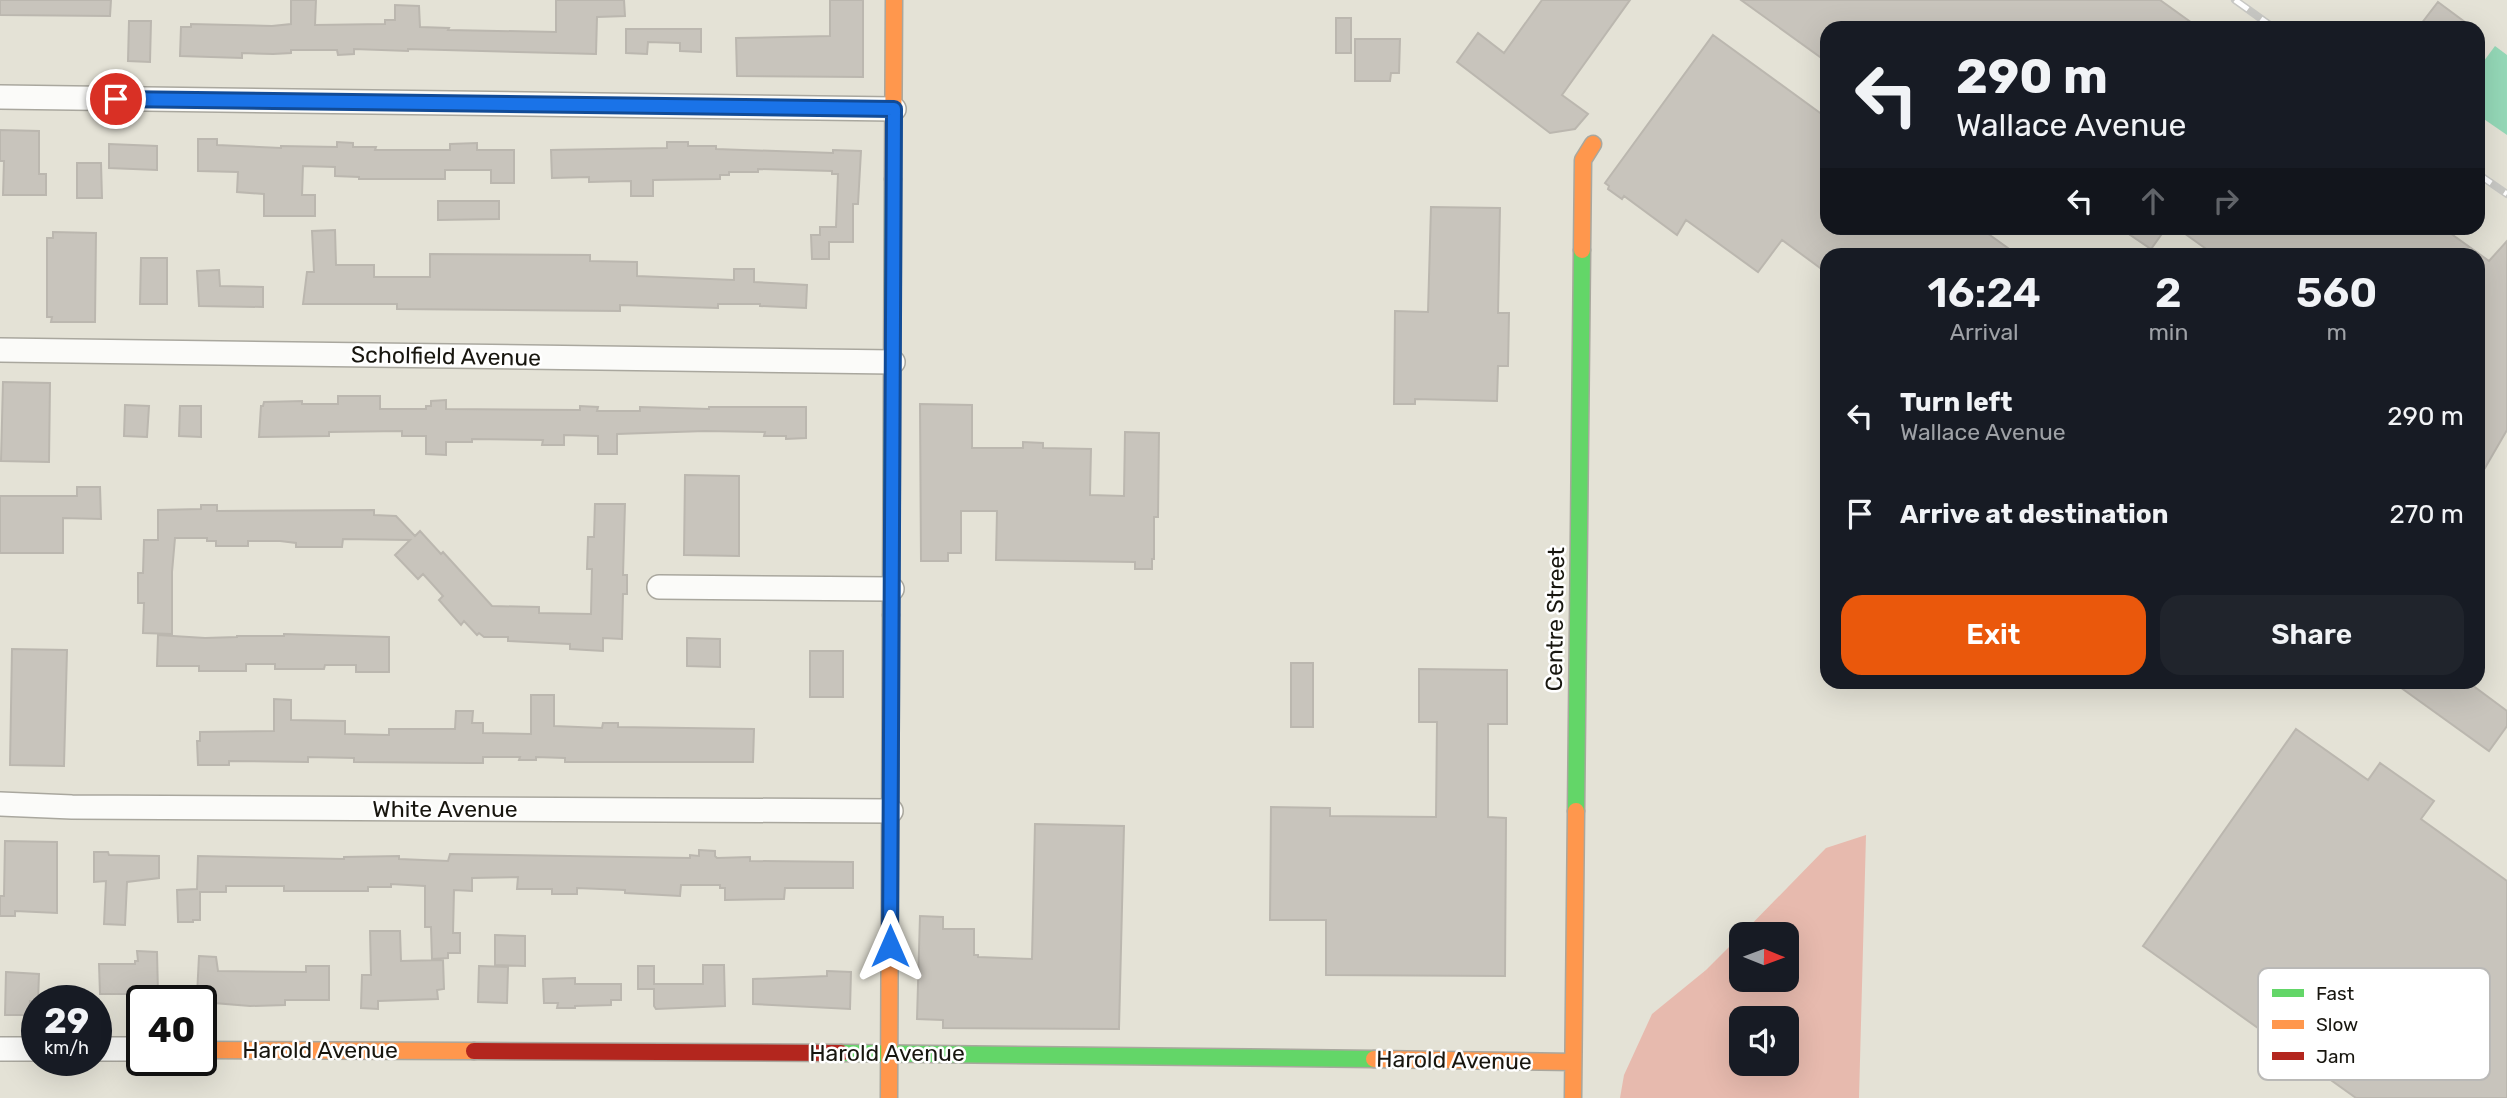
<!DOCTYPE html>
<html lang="en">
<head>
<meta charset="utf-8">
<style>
	:root { --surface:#171b24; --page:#20242c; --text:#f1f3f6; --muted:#9ea1a6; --accent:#ea580c }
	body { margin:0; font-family:Rubik,sans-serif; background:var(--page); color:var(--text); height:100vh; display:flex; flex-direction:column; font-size:26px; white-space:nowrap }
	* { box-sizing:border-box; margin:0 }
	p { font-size:23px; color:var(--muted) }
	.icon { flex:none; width:38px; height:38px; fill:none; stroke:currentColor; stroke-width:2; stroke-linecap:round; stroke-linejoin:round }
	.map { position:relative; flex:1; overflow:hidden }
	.panel { position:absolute; left:1820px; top:248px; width:665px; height:441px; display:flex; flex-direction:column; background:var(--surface); border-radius:21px; box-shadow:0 7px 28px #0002 }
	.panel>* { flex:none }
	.banner { position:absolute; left:1820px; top:21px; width:665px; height:214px; border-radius:21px; box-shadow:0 7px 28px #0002; background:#171b24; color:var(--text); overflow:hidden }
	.needle { width:46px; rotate:91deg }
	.buttons { position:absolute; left:1729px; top:922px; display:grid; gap:14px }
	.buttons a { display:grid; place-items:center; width:70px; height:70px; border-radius:14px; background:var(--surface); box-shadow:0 7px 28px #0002; font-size:35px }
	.speed { position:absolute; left:21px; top:985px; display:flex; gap:14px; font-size:35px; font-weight:700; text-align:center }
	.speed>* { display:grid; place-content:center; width:91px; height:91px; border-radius:50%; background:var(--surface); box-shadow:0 7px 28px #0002; line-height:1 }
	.speed small { font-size:18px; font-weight:400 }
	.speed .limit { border:4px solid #111; border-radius:10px; background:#fff; color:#111 }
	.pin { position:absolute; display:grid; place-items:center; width:60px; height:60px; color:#fff; margin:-30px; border:4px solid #fff; border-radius:50%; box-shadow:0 2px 7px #0007 }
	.me { position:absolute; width:77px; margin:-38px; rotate:0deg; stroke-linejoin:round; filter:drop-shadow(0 0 5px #0008) }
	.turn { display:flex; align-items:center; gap:24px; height:147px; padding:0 21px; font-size:32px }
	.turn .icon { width:91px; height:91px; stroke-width:2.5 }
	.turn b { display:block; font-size:49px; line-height:60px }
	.lanes { display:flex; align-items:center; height:66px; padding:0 21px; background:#0003; justify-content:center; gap:35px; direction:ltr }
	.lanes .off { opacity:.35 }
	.eta { display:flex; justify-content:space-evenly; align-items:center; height:119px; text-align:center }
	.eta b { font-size:42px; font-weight:600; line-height:49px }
	.primary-button { display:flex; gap:14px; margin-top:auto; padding:14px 21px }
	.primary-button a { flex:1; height:80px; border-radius:21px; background:var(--accent); color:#fff; font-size:28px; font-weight:600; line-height:80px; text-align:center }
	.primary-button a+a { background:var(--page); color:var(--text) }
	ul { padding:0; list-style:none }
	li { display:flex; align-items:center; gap:21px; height:98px; padding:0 21px }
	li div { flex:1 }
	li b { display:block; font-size:26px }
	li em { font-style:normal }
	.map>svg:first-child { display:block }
	.green { fill:#e7baae; fill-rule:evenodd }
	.water { fill:#94d8b7 }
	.building { fill:#c8c4bc; stroke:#bbb7af; stroke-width:2 }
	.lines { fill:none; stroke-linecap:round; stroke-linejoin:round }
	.street-casing { stroke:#a9a79e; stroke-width:26 }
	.fast-casing { stroke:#a9a79e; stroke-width:19 }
	.slow-casing { stroke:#a9a79e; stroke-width:19 }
	.jam-casing { stroke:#a9a79e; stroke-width:19 }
	.street { stroke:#fbfbf9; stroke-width:23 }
	.fast { stroke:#63d668; stroke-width:16 }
	.slow { stroke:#ff974d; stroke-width:16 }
	.jam { stroke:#b3261e; stroke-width:16 }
	.rail-casing { stroke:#c8c8c4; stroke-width:8 }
	.rail { stroke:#fff; stroke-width:5; stroke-dasharray:16; stroke-linecap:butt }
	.route-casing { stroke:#114b97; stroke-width:18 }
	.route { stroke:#1a73e8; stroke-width:12 }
	.labels { text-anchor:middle; stroke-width:5; stroke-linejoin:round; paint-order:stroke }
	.street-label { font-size:23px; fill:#18160f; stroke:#fff }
	.key { fill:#fff; stroke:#bab9b7; stroke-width:2 }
	.key-label { font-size:19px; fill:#18160f }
</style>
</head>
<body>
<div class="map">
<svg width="2507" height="1098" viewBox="0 0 2507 1098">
	<rect width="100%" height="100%" fill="#e4e2d6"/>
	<path class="green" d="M1866 835 1859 1098H1620L1624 1075 1652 1014 1706 970 1741 935V980H1787V934H1742L1826 848ZM1741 1018H1787V1064H1741Z"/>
	<path class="water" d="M2495 46 2507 55V135L2478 115V69Z"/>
	<path class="building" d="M0 0H111L110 16 0 15Z
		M291 0H316L315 25 385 24V20H395V5L419 6 420 27 449 28 448 30 556 32V0H624L625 16 597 17 596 54 408 49V51L354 49V54L338 55 337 50H291V53L273 54 242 53V58L180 56 181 27H191V24L272 26 291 24Z
		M830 0H863V77L737 76 736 38 830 36Z
		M1542 0H1630L1562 95 1588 114 1575 129 1550 133 1457 62 1478 33 1504 53Z
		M1741 0H2160L2199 28H1827V62Z
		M2438 2 2473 28H2418Z
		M1336 18H1351V53H1336Z
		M129 21H151L150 62 128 61Z
		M626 29H701V52L680 51V43L648 42 647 54 626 53Z
		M1713 35 1827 118V228H1980L2019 256H1827V273L1782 240 1758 272 1686 220 1677 235 1624 196 1622 199 1608 189 1609 186 1605 183Z
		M1355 39H1400L1399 73H1391L1390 81H1355Z
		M0 130 39 131V174H46V195H3L4 161H0Z
		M198 139H217V145L281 148V146L337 147V142L353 143V147H376L375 150H450V144L477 143V150H514V183H491V170H445V179H359V177L335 176V167L303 166 302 195H315V216H264V194L237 192 238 172 198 171Z
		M667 142H688V146H716V149L833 153V150L861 151 858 204H853V242H829V259H812L811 235H820V227H836L838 174H832V171L758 169V172H729V175H720V179L653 180V196H631V181L589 182V177L552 178 551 150 667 148Z
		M109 144 157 146V170L109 168Z
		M77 163H101L102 198H77Z
		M438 201H499V219L438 220Z
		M1431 207 1500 208 1498 313H1509L1508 366H1498L1497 401 1415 399V404H1394L1395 311 1428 312Z
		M2120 228H2166L2151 249Z
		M2177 228H2443L2489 261 2507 241V430L2478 480V256H2216Z
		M335 230 336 265H374V277H430V254L590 255V261L637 262V276L734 280V269H754V282L807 285 806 308 760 306V304H718V308L620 305V311L397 309V304H303L307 272H314L312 231Z
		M53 232 96 233 95 322H51L52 317H47V238H53Z
		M141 258H167V304H140Z
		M219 270 220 286 263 287V307L199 306 197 271Z
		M3 382 50 383 49 462 1 461Z
		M338 396H380V409H426V406H431V401L446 400V409L580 410V406L598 407 597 411H640V407L709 409V407H806V438L786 439V436H764L765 432 705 431 617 434V454H598V436L564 435V445H542L543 440 472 439V442H446V455L426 454V436H402V431L329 432V436L259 437 261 406H263L264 402 302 401V404H338Z
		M920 404 972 405V448H1023V442L1043 443V448L1091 449 1090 495 1124 496 1125 432 1159 433 1158 517H1154V559H1152V569H1135V562L996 560 997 511H961V553H948V561H921Z
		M125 405 149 406 147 437 124 436Z
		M180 406H201V437L179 436Z
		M685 475 739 476V556L684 555Z
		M77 487H100L101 519 63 518V553H0V496H77Z
		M595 504H625L623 575H627V594H623L622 639 603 638V651L570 649V644L508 641V637H484L479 633 477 635 464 621 461 625 439 600 443 596 423 574 418 579 395 555 410 540 343 539 342 547H296V543L280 541H248V546H216V541H207V538H175L172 572V634L143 633 144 603H138V573H143L144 540H158V510L201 509V505H217V511L374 510V515L396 516 415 536 420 531 441 554 443 552 492 606 539 607V613L591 614 592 569H587L588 537H594Z
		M284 634 389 637V672H356V665H325L324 669H275V664H246V671H199V666H157L158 635 205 638 237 637V636H284Z
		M687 638 720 639V667L687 666Z
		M12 649 67 650 64 766 10 765Z
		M810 651H843V697H810Z
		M1291 663H1313V727H1291Z
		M1419 669 1507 670V724H1488V817L1506 818 1505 976 1326 975V920H1270L1271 807 1330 808V816L1436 817 1437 722H1419Z
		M2393 682H2468L2507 711V726L2489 751Z
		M531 695H554V726L602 728 603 723H618V727L754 729 753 762H565V758L536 757V760H519L520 757H483V763H471L354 762V758L308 757V762L229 761V765H198L197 741H200V732L274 731V699L291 700V720L345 721V734L389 735V729H455L456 711H473L472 723H483V733L531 734Z
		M2296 729 2368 780 2380 763 2434 801 2421 819 2507 881V1098H2356L2143 946Z
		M1035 824 1124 826 1119 1029 943 1028V1020L917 1019 920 916 943 917V929H974V955H978V957L1032 959Z
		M5 841 57 842V913L15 911V916H0V896H4Z
		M699 850 715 851V856L717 858 750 857V861L853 862V888H785L784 899 725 900V888H720V885H681L680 896 625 893V890L577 888V894H552V889H517L518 877 472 878V891L454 890 453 933H460V953H448V958L432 959 431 927H425V886L391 884V887H368V891H284V886H226V892H200V920H193V922H178V920L177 890 197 889 198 856 344 859V857L399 856V859L448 861 450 854 690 858V855L699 856Z
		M94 852H108L109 855 159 856V878L127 882 125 925 104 924 106 881 94 882Z
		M370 931H400L401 961 443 960 444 989 437 990 438 999 378 1001V1009L361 1008 362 975H371Z
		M495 935 525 936V966L495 965Z
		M137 951 157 952 158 994H100L99 964H135V961H138Z
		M199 956 216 957 218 971 306 972V966H329V1000H285V1005L250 1006 202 1002 203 997 197 996Z
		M703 965H724L725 1006 656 1009 654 1006V989H638V966H654V984H703Z
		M479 966 508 967 507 1003 478 1002Z
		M827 971 851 972 850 1009 753 1004V979L827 976Z
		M6 972 39 974 38 1001H30L29 1015H5Z
		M575 978V984H621V1000H611V1005L575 1006V1008H557L558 1003H544L543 979Z"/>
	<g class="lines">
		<g class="street-casing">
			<path id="street" d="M0 97 894 109
				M0 350 893 362
				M659 587 892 589
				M0 804 72 807 891 811
				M0 1049H37
				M96 1049H142"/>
		</g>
		<g class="fast-casing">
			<path id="fast" d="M891 615 893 179
				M1576 811 1582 250
				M841 1053 1374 1059"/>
		</g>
		<g class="slow-casing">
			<path id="slow" d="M893 179 894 0
				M1582 250 1583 160 1593 144
				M201 1050 474 1051
				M1374 1059 1573 1062
				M889 1098 891 615
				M1573 1098 1576 811"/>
		</g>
		<g class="jam-casing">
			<path id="jam" d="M474 1051 841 1053"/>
		</g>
		<use href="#street" class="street"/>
		<use href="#fast" class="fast"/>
		<use href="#slow" class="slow"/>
		<use href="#jam" class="jam"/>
		<g class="rail-casing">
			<path id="rail" d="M2235 0 2274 28
				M2478 174 2507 194"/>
		</g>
		<use href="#rail" class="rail"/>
	</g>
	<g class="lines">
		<g class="route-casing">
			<path id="route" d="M116 99 894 109 890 946"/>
		</g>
		<use href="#route" class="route"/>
	</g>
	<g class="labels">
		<g class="street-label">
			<text transform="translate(446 356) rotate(1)" y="8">Scholfield Avenue</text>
			<text transform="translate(1555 619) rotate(-89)" y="8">Centre Street</text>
			<text x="445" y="817">White Avenue</text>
			<text x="320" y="1058">Harold Avenue</text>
			<text x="887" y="1061">Harold Avenue</text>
			<text transform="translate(1454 1060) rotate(1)" y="8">Harold Avenue</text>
		</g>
	</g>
	<rect x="2258" y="968" width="232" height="112" rx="10" class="key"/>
	<rect x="2272" y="989" width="32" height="8" fill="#63d668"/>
	<rect x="2272" y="1020" width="32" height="9" fill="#ff974d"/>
	<rect x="2272" y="1052" width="32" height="8" fill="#b3261e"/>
	<g class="key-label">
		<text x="2316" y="1000">Fast</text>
		<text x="2316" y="1031">Slow</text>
		<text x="2316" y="1063">Jam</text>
	</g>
</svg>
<div class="buttons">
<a><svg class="needle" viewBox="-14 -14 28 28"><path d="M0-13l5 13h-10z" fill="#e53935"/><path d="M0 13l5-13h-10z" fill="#9ea1a6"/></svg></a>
<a><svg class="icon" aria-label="sound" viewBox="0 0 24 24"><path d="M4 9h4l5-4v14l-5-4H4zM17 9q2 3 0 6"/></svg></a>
</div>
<div class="speed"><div>29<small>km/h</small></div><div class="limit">40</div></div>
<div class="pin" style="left:116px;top:99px;background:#d93025"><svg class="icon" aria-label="arrive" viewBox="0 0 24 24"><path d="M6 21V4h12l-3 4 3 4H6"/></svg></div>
<svg class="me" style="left:890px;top:946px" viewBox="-20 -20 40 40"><path d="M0-17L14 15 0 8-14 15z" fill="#1a73e8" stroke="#fff" stroke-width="4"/></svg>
<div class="banner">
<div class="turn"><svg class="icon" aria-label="left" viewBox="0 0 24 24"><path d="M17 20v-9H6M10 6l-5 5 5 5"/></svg><div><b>290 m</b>Wallace Avenue</div></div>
<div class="lanes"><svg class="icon" aria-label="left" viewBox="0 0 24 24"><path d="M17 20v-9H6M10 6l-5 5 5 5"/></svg><svg class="icon off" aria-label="ahead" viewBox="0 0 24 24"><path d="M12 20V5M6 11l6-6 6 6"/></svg><svg class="icon off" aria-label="right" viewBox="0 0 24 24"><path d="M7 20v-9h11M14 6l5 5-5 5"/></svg></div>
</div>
<section class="panel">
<div class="eta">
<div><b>16:24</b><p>Arrival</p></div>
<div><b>2</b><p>min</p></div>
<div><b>560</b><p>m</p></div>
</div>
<ul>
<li><svg class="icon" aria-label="left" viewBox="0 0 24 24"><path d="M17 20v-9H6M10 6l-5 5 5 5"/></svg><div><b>Turn left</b><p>Wallace Avenue</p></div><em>290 m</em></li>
<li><svg class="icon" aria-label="arrive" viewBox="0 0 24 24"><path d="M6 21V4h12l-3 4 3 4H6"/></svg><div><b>Arrive at destination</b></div><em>270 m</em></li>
</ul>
<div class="primary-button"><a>Exit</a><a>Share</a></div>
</section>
</div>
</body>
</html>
